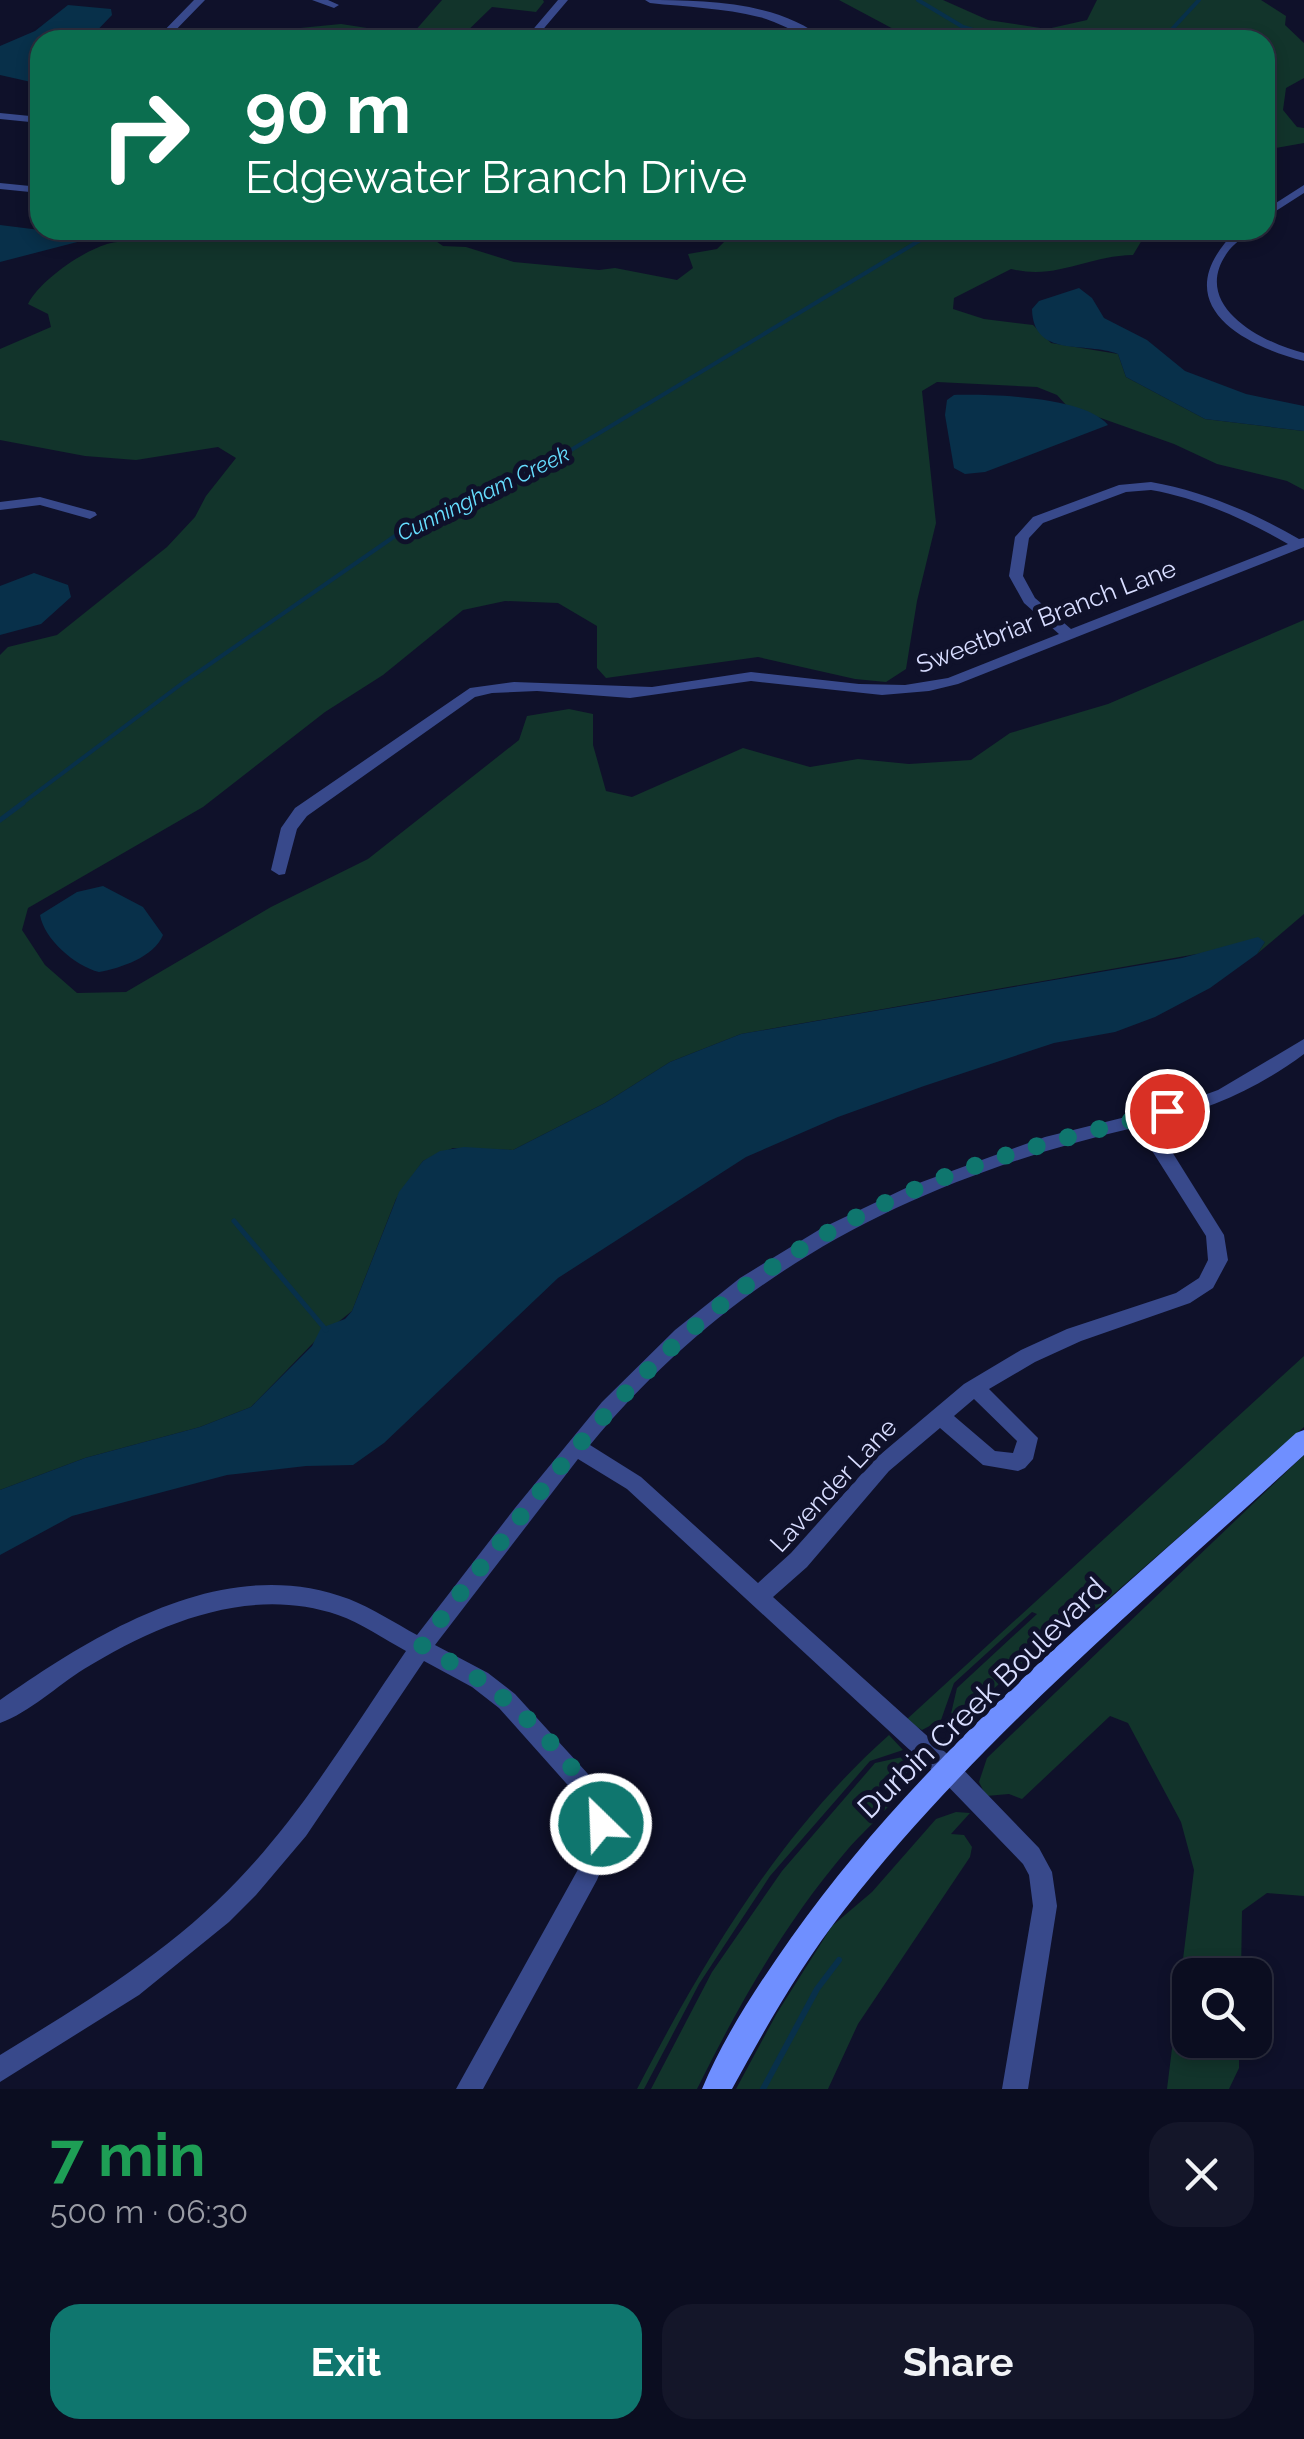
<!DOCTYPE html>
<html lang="en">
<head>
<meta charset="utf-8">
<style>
	:root { --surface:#0b0d20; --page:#141629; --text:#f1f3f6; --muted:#9a9ca5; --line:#2b2d3e; --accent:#0f766e }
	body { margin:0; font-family:Raleway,sans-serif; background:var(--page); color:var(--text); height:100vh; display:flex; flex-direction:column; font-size:38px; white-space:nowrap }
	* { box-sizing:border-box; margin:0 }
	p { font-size:32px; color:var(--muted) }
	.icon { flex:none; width:55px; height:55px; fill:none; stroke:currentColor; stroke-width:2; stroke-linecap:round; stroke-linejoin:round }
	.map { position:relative; height:2089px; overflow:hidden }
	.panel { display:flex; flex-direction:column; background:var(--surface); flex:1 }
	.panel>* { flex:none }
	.hud { position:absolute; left:30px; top:30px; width:1245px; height:210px; border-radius:30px; box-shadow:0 5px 15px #0003,0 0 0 2px var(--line); background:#0b6e4f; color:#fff; overflow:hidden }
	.fabs { position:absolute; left:1172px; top:1958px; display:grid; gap:20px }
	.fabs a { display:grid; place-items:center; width:100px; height:100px; border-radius:20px; background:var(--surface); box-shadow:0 5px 15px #0003,0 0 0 2px var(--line); font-size:50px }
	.pin { position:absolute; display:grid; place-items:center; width:85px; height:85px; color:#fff; margin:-42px; border:5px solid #fff; border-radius:50%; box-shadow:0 2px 10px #0007 }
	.me { position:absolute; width:110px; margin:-55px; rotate:336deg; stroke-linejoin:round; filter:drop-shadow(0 0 8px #0008) }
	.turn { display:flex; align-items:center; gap:35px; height:210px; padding:0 50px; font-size:45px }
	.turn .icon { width:130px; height:130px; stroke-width:2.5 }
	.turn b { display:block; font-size:70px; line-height:85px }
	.round { display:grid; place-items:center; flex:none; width:105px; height:105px; border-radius:30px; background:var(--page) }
	.headline { display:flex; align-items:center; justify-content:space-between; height:170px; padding:0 50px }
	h1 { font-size:60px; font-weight:700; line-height:75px; color:#1e9e55 }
	.primary-button { display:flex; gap:20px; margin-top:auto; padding:20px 50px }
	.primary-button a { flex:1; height:115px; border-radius:30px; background:var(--accent); color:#fff; font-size:40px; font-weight:700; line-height:115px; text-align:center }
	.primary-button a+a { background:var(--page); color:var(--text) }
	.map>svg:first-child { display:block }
	.green { fill:#12342b }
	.water { fill:#08304a }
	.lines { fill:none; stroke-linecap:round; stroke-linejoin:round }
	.stream-far2 { stroke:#08304a; stroke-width:4 }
	.stream-far1 { stroke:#08304a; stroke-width:5 }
	.stream { stroke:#08304a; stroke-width:6 }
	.street { fill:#38498b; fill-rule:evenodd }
	.secondary { fill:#6f8fff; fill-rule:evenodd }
	.route { stroke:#0f766e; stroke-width:18; stroke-dasharray:0 32.4 }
	.labels { text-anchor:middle; stroke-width:10; stroke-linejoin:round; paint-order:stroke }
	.far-water-label { font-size:22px; font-style:italic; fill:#66deff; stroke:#0f112a }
	.street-label { font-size:25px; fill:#d8ddff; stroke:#0f112a }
	.near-street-label { font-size:30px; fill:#d8ddff; stroke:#0f112a }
</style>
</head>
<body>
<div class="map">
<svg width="1304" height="2089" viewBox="0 0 1304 2089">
	<rect width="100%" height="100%" fill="#0f112a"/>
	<path class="green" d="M442 0H543L544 2 536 12 492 7 458 40H407Z
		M839 0H943L988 20 1047 29 1087 20 1097 0H1261L1286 16 1285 25 1304 43V78L1286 88 1283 110 1297 127 1304 128V143L1265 150V40H914Z
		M341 24 367 28 389 40H243L250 33Z
		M172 230H420L443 246 466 247 514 262 599 270 615 268 677 280 693 268 688 254 717 249 727 239 720 232 704 230H1148L1133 255C1086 256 1058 280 1011 269L954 298 953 309 984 319 1033 325 1051 343 1118 354 1126 377 1205 419 1304 431V490L1287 481 1217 464 1174 444 1067 406 1057 395 1037 387 937 382 922 391 936 523 917 601 906 669 886 682 855 679 758 657 606 678 597 668V626L558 603 505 601 463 610 383 675 325 712 203 807 28 908 22 930 45 965 77 993 126 992 271 907 368 859 519 740 527 716 569 709 593 714V745L606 791 632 797 743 748 810 767 858 759 909 764 971 760 1010 733 1108 704 1304 620V914L1257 954 1265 942 741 1034 670 1062 605 1103 513 1150 453 1148 423 1161 396 1199 352 1311 317 1339 251 1407 200 1427 85 1458 0 1490V655L8 647 57 635 167 547 195 517 206 496 236 458 218 447 136 460 85 456 0 440V349L51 327 48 314 28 304C40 280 85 249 111 243 126 239 144 243 159 241Z
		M1304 1356V1427L1100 1606 1053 1635 957 1722 939 1728 950 1718 957 1688 1037 1614 1032 1612 954 1683 941 1720 922 1730 906 1720Z
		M1304 1455V1896L1267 1893 1242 1911 1241 1975H1190V2040H1239V2068L1229 2089H1167L1194 1870 1181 1822 1128 1723 1110 1716 1022 1799 1009 1794 986 1796 979 1782 987 1758Z
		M889 1735 903 1750 870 1761 770 1876 699 1984 644 2089H637C704 1960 779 1833 889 1735Z
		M907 1756C916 1790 868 1825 848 1849 786 1921 739 2004 697 2089H651L712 1972 782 1871 875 1763Z
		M956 1812 970 1813 951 1834 964 1835 972 1847 970 1857 858 2024 828 2089H736L777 2013 832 1926 872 1892 936 1819Z"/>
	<path class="water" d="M68 5 111 9 112 15 88 40H40V84L0 75V46L35 31Z
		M0 225 40 230H102L85 240 0 262Z
		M1079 288 1092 298 1104 318 1147 340 1185 371 1246 394 1304 406V431L1205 419 1126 377 1118 354C1086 341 1033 359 1032 309L1039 301Z
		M954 395C989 394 1085 396 1108 425L985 472 965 474 954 468 945 415 947 400Z
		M34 573 68 585 71 597 41 624 0 635V586Z
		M103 886 143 907 163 935C154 957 121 968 99 972 75 966 44 939 40 915L77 892Z
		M1258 937 1265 942 1257 954 1210 988 1155 1017 1115 1032 1054 1043 924 1086 838 1117 746 1157 558 1278 384 1443 353 1465 306 1466 227 1475 72 1516 0 1555V1490L85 1458 200 1427 251 1407 312 1346 321 1328 345 1319 352 1311 399 1192 423 1161 440 1151 464 1147 513 1150 605 1103 670 1062 741 1034 1182 958Z"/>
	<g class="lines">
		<path class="stream-far2" d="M918 0 963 27 1007 40
			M1162 40 1199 0
			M20 805 184 682 395 536 561 456 937 230"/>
		<path class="stream-far1" d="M0 820 23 803
			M234 1221 326 1330"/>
		<path class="stream" d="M763 2089 817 1989 839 1960"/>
		<path class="street" d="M194 0H205L166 40H155Z
			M312 0H328L339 5 334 8Z
			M558 0H568L534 40H524Z
			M645 0C703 0 779 1 825 40 805 40 781 22 759 17 724 8 686 7 650 3Z
			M0 113 40 117V123L0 119Z
			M0 183 40 187V193L0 189Z
			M1304 185V193L1265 218V210Z
			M589 230H641C629 236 601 236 589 230Z
			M1237 230H1250C1243 238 1233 244 1227 253 1190 306 1263 343 1304 353V361C1234 343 1166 299 1237 230Z
			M1151 482C1202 491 1255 513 1299 539L1304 538V547L958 684 929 691 882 695 751 681 630 698 537 691 492 693 475 697 307 816 297 829 285 874 279 875 271 870 281 828 295 808 470 688 514 682 652 687 751 672 859 684 905 685 948 678 1059 634 1024 603 1009 576 1015 537 1033 517 1119 485ZM1151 490C1198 498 1247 520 1288 544L1071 629 1035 598 1023 576 1029 538 1043 523 1126 492Z
			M40 497 95 512 97 515 90 519 40 505 0 510V502Z
			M1304 1039V1054C1257 1089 1210 1109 1154 1123L1224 1235 1228 1260 1213 1288 1190 1303 1081 1341 1035 1362 989 1389 1038 1438 1033 1459 1025 1468 1018 1471 983 1465 940 1428 889 1471 807 1567 773 1597 955 1761 1039 1848 1052 1872 1057 1906 1028 2089H1002L1033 1906 1029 1875 1023 1864 939 1777 627 1489 578 1459 435 1645 488 1673 515 1694 599 1786 610 1814 611 1833 608 1852 597 1880 483 2089H456L581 1864 588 1833 582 1801 499 1708 472 1687 424 1661 306 1836 256 1895 229 1922 139 1995 0 2082V2055C85 2003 171 1951 239 1879 304 1811 353 1728 406 1651 384 1639 361 1623 338 1615 250 1585 159 1623 84 1669 57 1686 30 1712 0 1723V1700C98 1632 225 1552 349 1599 372 1608 395 1623 417 1635L515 1508 602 1402 675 1330 740 1278 822 1228 908 1187 1045 1137 1182 1103 1218 1090ZM1137 1127 1206 1236 1208 1260 1199 1278 1176 1293 1067 1329 1021 1350 964 1384 875 1459 791 1553 758 1583 641 1477 590 1445C736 1269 917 1178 1137 1127ZM974 1399 1017 1441 1013 1453 995 1451 954 1416Z"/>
		<path class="secondary" d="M1304 1430V1455C1146 1600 978 1739 845 1909 801 1965 766 2027 732 2089H702C724 2036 758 1985 791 1938 929 1743 1120 1593 1296 1433Z"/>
	</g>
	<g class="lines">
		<path class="route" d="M601 1824C592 1776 523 1711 483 1682 464 1668 442 1658 422 1646 450 1604 483 1565 514 1525 637 1366 745 1259 935 1181 1010 1150 1090 1132 1167 1111"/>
	</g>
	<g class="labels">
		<g class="far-water-label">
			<text transform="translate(483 493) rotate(-26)" y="8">Cunningham Creek</text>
		</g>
		<g class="street-label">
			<text transform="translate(1046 616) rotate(-21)" y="9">Sweetbriar Branch Lane</text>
			<text transform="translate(833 1485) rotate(-47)" y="9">Lavender Lane</text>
		</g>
		<g class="near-street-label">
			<text transform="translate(982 1698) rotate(-44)" y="10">Durbin Creek Boulevard</text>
		</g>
	</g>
</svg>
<div class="fabs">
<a><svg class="icon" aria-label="search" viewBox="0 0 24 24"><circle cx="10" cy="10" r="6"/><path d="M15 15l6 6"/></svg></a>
</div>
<div class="pin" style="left:1167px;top:1111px;background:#d93025"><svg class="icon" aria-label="arrive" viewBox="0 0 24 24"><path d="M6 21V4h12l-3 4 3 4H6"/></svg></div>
<svg class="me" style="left:601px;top:1824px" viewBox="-20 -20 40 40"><circle r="17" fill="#0f766e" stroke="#fff" stroke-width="3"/><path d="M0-11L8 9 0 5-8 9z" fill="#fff"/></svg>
<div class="hud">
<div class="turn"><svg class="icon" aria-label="right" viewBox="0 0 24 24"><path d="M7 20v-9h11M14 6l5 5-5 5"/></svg><div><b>90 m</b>Edgewater Branch Drive</div></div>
</div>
</div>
<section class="panel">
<div class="headline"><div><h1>7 min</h1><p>500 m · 06:30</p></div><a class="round"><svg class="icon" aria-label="close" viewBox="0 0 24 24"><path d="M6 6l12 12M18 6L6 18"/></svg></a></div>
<div class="primary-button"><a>Exit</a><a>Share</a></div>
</section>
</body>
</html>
